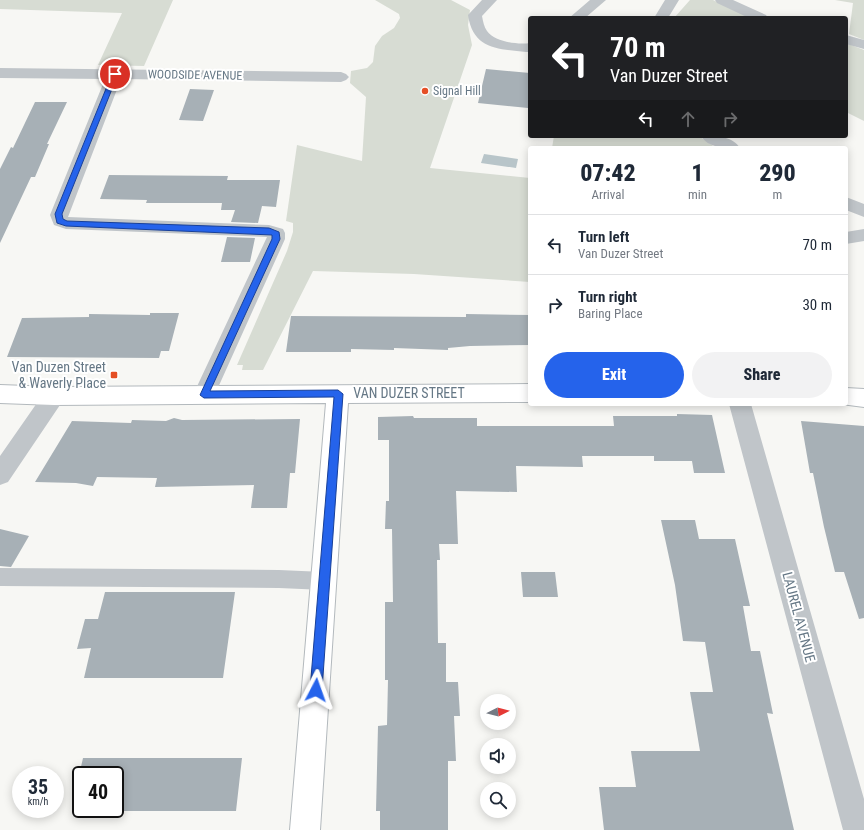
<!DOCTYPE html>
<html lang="en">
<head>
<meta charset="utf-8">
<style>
	:root { --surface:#fff; --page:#f2f2f3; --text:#1f2937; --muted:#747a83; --line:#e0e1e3; --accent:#2563eb }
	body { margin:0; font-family:"Roboto Condensed",sans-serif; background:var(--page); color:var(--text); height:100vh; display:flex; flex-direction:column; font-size:15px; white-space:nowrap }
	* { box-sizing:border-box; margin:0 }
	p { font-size:13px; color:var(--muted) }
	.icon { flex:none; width:22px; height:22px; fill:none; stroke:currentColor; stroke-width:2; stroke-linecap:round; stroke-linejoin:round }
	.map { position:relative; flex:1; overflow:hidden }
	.details { position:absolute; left:528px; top:146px; width:320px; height:260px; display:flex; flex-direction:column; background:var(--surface); border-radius:4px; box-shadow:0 2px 10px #0003 }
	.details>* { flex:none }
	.top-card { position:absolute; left:528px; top:16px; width:320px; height:122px; border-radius:4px; box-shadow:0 2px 10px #0003; background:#202124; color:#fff; overflow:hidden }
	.needle { width:26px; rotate:84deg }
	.tools { position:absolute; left:480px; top:694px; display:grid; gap:8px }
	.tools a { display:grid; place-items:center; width:36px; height:36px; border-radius:50%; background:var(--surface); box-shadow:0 2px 10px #0003; font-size:20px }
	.speed { position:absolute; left:12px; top:766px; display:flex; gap:8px; font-size:20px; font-weight:700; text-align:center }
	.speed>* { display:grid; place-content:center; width:52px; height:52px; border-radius:50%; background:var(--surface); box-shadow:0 2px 10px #0003; line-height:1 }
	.speed small { font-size:10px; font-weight:400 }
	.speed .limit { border:2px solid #111; border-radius:6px; background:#fff; color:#111 }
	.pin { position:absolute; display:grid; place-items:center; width:34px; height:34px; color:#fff; margin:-17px; border:2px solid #fff; border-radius:50%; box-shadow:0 1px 4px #0007 }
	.me { position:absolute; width:44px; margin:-22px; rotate:4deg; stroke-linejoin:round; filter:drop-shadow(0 0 3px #0008) }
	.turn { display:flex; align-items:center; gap:14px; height:84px; padding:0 16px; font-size:18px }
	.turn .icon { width:52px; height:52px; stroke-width:2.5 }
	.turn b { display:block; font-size:28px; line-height:34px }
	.lanes { display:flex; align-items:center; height:38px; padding:0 16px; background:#0003; justify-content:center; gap:20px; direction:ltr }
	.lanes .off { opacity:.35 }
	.eta { display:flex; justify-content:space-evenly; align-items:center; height:68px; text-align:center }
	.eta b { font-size:24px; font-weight:800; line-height:28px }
	.primary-button { display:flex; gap:8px; margin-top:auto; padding:8px 16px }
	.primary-button a { flex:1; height:46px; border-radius:24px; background:var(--accent); color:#fff; font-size:16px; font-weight:800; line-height:46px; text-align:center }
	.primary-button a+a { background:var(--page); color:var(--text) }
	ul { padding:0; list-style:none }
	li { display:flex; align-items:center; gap:12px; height:60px; padding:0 16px; border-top:1px solid var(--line) }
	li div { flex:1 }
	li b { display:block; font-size:15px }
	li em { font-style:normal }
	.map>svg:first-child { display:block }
	.green { fill:#d7dcd3 }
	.water { fill:#b8c5c9 }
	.building { fill:#a7b0b6 }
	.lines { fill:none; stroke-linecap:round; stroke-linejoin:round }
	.secondary-casing { stroke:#b3b9bd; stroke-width:2 }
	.lane { fill:#c0c5c9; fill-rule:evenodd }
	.street { fill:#c0c5c9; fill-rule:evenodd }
	.secondary { fill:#fff; fill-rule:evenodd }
	.route { fill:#2563eb; stroke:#184099 }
	.poi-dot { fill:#e54f26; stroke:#fff; stroke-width:1.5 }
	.labels { text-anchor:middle; stroke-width:4; stroke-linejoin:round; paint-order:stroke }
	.far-street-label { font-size:12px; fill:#667886; stroke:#fff }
	.far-poi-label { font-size:12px; fill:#667886; stroke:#fff; text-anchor:start }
	.poi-label { font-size:14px; fill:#667886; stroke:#fff; text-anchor:end }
	.street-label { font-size:14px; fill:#667886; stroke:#fff }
</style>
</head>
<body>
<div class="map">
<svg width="864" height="830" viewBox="0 0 864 830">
	<rect width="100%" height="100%" fill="#f7f7f4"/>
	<path class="green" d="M0 0H173L144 66 98 65 122 13 0 9Z
		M375 0H451L470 10 468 25 472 45 430 168 530 178V282L414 274 313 271 263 370H242L243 365H237L287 251 293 232V223L286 221 297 145 362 161 366 97 350 83 351 71 367 68 373 62 375 46 382 36 394 28 400 18 399 14Z
		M690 0H713L751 18H674Z
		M835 0H864V40L849 34 853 3Z
		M846 43 864 50V121L846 112Z
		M554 136H699L716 148H552Z"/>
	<path class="water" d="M484 154 518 159 516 168 481 163Z"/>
	<path class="building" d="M486 69 530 73V95L528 108 478 103Z
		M190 89 214 90 203 121 179 120Z
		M35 102H67L47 144H49L35 177H31L0 243V169L11 147 13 148Z
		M109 175 228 176 227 180H280L276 207 262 206 258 223 231 222 235 210H221L222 203H146L147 200 100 199Z
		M227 237 255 238 250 262H221Z
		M150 313H179L169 351H161L159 358 7 357 22 318 89 317V314L150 315Z
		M466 314 530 315V345L470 346 448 348V350L394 348V350L351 349V352H286L291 316 466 317Z
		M677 414 712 415 725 473H694L692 461H654V456H582L583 467 516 466 517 492 456 491 458 544H439L440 560H437L438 643H446V682H458L460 716H454L456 761H448V830H380V811H376L378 726 387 725 388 680H385V602H393L392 529H385L386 501H389V440H378V417L413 416 414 418H477V426H614L613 416H677Z
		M174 418 182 420 300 419 295 473H290L287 508H251L254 485 155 487 157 478 97 477 93 486 76 483 35 482 72 421 131 423 132 420 166 421Z
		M801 421 864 426V618L859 619 844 572H835L824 527 813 473H810Z
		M661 520H695L699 539H735L750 606H743L751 651H760L773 714 767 713 794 830H604L599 787H636L631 751H700L690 692H713L705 642 683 641 675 585Z
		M0 529 29 536 11 567 0 566Z
		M521 572H555L558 597H523Z
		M105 592H235L223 678H84L91 648 77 649 85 619H98Z
		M83 758H242L236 811H115V775H81V806H72Z"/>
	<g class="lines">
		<g class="secondary-casing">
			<path id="secondary" d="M530 384V402L348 403 320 830H290L326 403 54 405 0 403V385L54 387Z
				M846 388 864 389V407L841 404H846Z"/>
		</g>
		<path class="lane" d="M0 568 279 570 324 572 331 575 334 581 331 587 324 590 279 588 0 586Z"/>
		<path class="street" d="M482 0H497L482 16C483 21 484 27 487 31 495 42 518 45 530 43V52H526C497 49 473 49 468 15Z
			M590 0H606L585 18H569Z
			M665 0H679L668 18H654Z
			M715 0H733L766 15 768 18H749L717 3Z
			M846 35 864 40V49L846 44Z
			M0 68 341 72 346 74 349 77 346 80 341 82 121 79 68 217 269 225 283 229 285 233V239L212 401 204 404 196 401 193 395 267 237 66 229 54 225 50 215 105 79 0 78Z
			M701 136C714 136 732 135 740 148 727 148 709 149 701 136Z
			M846 197 864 204V217L846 210Z
			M864 229V241L846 244V232Z
			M54 387 62 390 65 396 62 402 8 482 0 485V456L46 390Z
			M729 404H751L864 799V830H843Z"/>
		<use href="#secondary" class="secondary"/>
	</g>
	<path class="route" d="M115 72 118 74 62 214 63 219 67 221 269 228 279 232 280 239 210 391 338 390 343 394 322 690 320 694 316 696 312 694 310 690 334 397 204 398 200 395 272 239V235L66 226 57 223 55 214 112 74Z"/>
	<g class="poi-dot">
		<circle cx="425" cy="91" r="4"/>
		<rect x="110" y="371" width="8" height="8" rx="2"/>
	</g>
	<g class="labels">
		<g class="far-street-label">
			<text transform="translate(195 75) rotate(1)" y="4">WOODSIDE AVENUE</text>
		</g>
		<g class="far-poi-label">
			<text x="433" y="95">Signal Hill</text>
		</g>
		<g class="poi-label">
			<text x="106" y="372">Van Duzen Street<tspan x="106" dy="16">&amp; Waverly Place</tspan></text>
		</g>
		<g class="street-label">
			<text x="409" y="398">VAN DUZER STREET</text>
			<text transform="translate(799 617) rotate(75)" y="5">LAUREL AVENUE</text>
		</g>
	</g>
</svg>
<div class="tools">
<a><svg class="needle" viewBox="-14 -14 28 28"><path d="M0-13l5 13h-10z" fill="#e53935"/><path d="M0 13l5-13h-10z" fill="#747a83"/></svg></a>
<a><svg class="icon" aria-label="sound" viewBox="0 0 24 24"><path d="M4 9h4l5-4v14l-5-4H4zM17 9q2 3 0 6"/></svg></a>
<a><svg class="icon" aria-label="search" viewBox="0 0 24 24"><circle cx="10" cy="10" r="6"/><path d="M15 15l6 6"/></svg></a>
</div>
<div class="speed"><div>35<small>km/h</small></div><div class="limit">40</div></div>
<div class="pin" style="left:115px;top:74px;background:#d93025"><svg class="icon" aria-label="arrive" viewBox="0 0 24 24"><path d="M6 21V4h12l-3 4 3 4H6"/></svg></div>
<svg class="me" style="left:316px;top:690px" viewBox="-20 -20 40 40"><path d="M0-17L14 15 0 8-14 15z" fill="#2563eb" stroke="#fff" stroke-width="4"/></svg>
<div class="top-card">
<div class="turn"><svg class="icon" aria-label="left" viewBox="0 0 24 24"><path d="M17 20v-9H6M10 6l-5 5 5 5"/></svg><div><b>70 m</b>Van Duzer Street</div></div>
<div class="lanes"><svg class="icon" aria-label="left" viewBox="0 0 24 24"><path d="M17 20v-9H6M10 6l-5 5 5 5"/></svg><svg class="icon off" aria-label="ahead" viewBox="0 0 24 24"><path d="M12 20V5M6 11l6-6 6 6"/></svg><svg class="icon off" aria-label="right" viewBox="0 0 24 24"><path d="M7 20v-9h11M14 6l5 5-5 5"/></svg></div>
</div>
<section class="details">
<div class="eta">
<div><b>07:42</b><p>Arrival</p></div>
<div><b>1</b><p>min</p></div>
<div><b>290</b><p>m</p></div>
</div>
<ul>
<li><svg class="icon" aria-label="left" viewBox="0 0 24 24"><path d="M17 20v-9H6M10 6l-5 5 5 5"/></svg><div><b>Turn left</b><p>Van Duzer Street</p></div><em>70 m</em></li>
<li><svg class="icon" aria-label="right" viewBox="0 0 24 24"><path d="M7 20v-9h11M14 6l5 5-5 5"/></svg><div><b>Turn right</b><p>Baring Place</p></div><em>30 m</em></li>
</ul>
<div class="primary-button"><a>Exit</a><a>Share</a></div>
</section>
</div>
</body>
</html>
